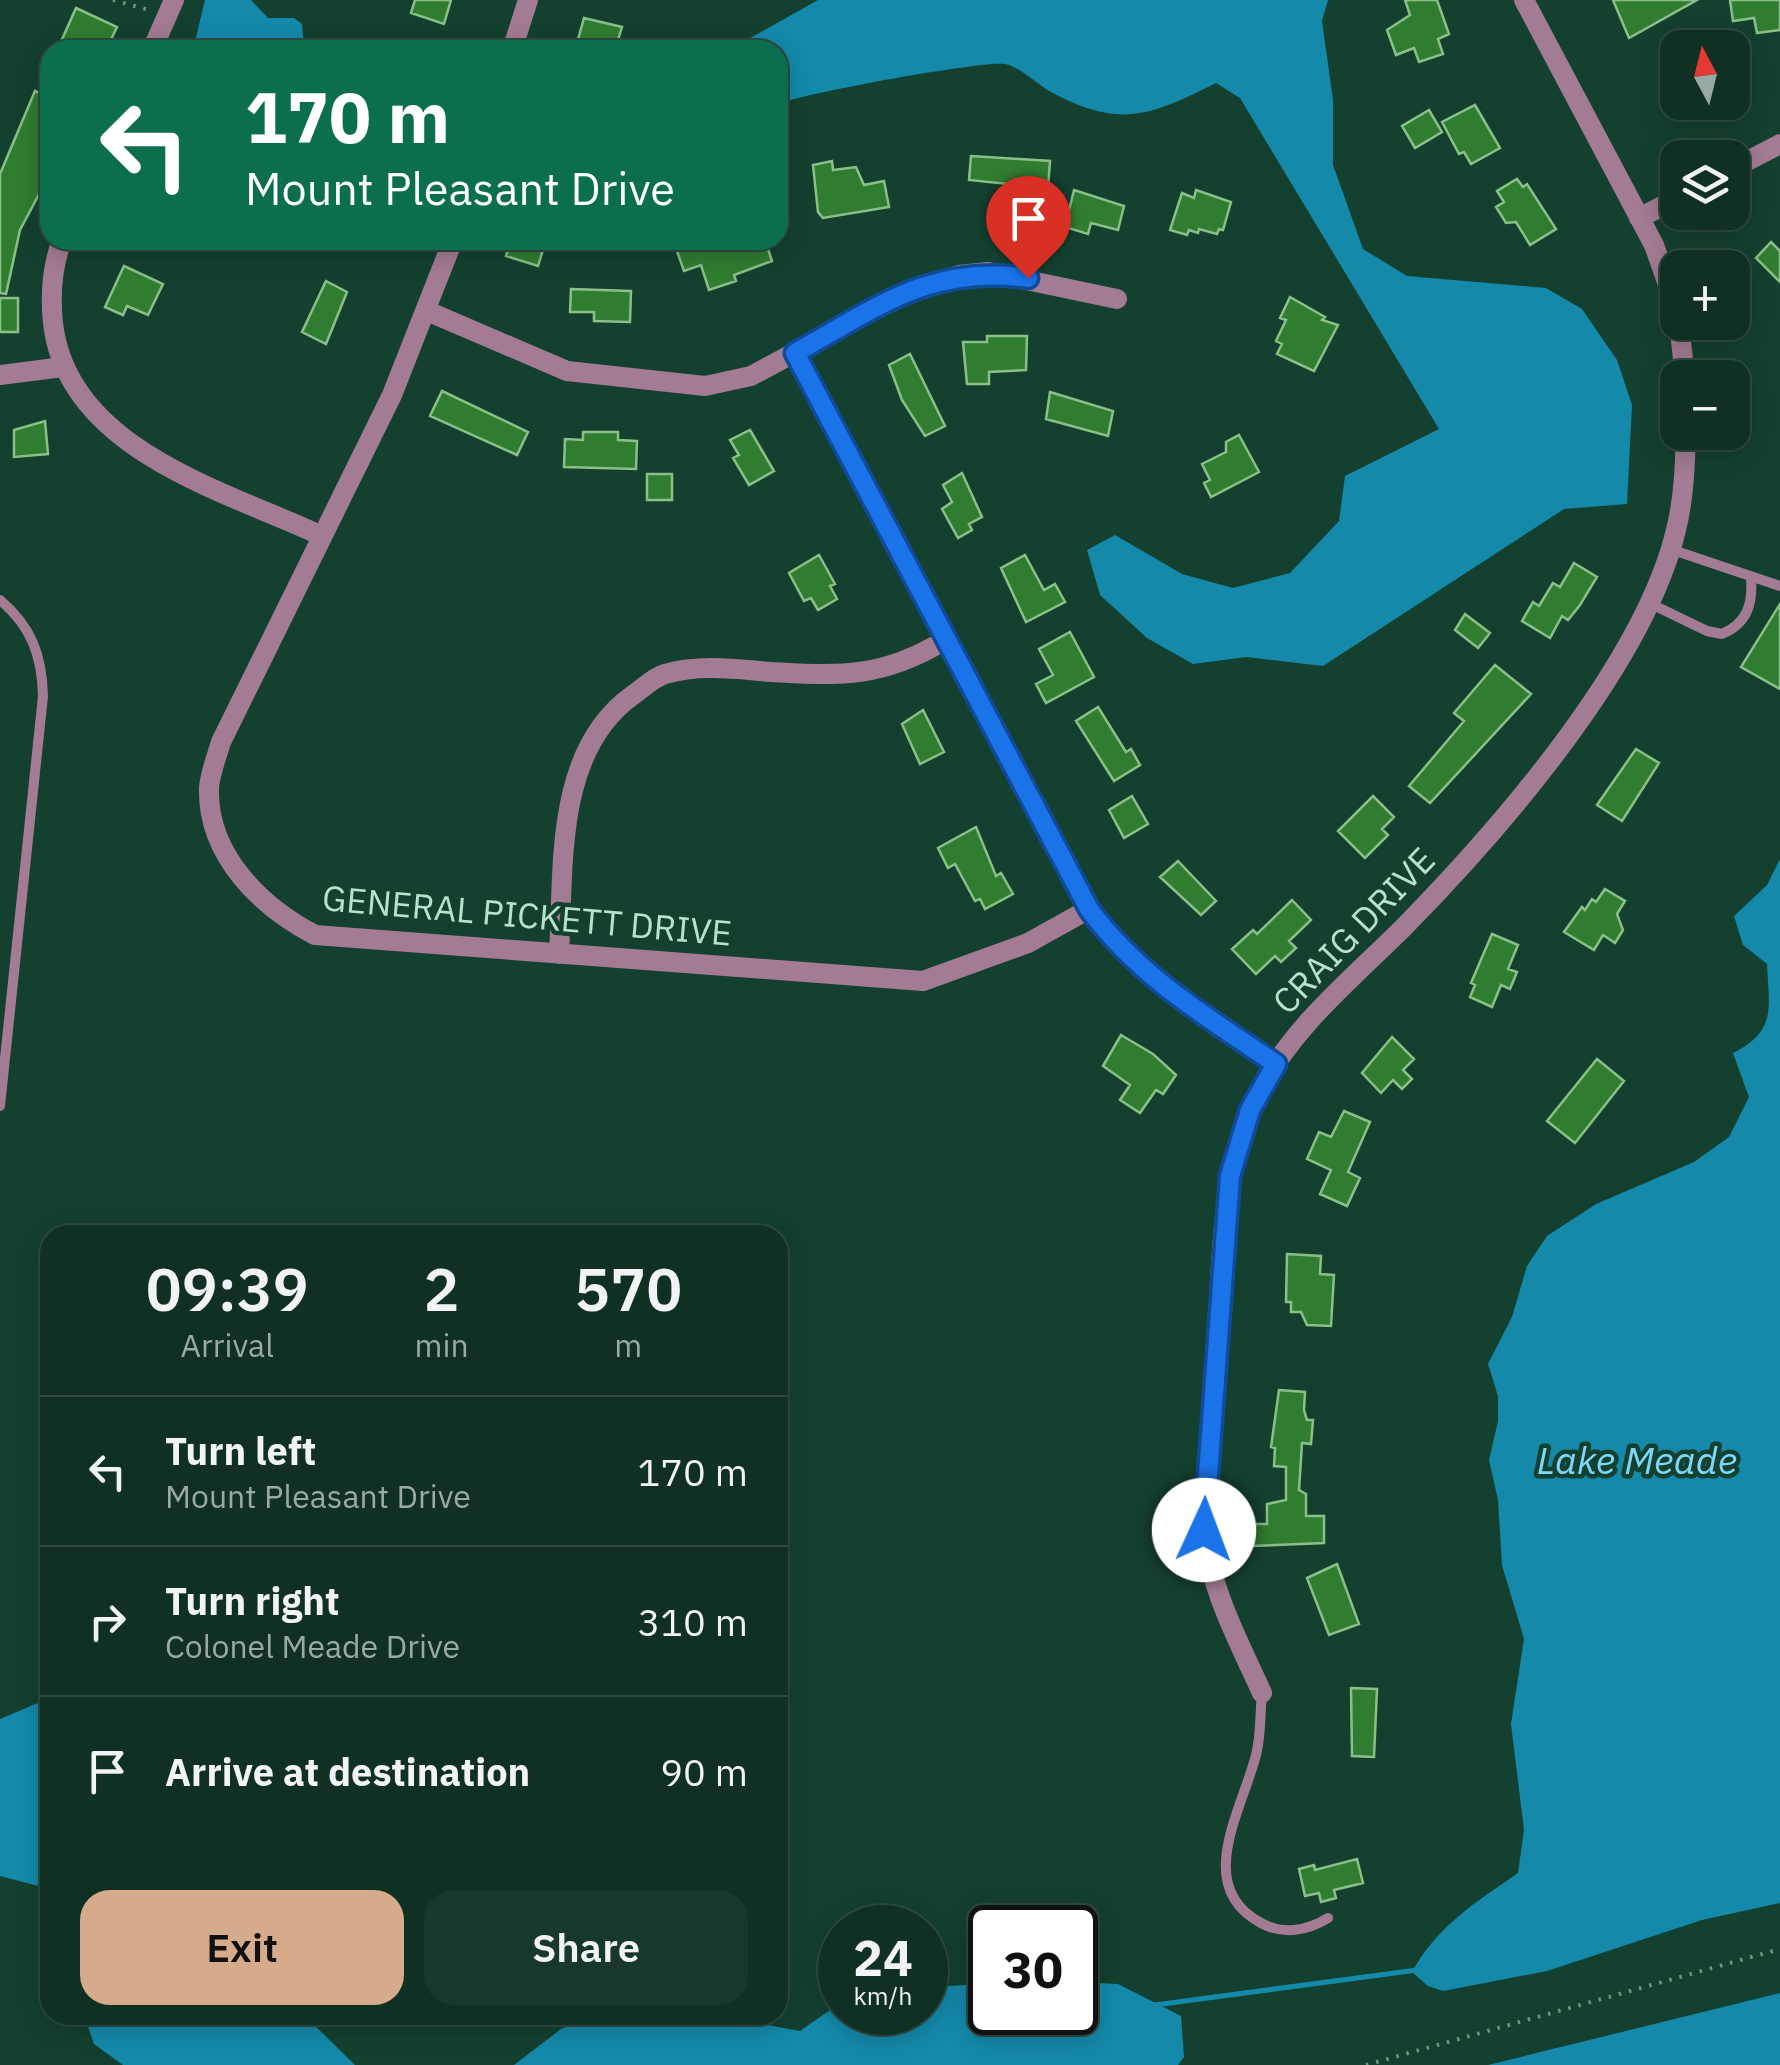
<!DOCTYPE html>
<html lang="en">
<head>
<meta charset="utf-8">
<style>
	:root { --surface:#0f3023; --page:#18382b; --text:#f1f3f6; --muted:#9ba9a6; --line:#2f4b41; --accent:#d6ab8b }
	body { margin:0; font-family:"IBM Plex Sans",sans-serif; background:var(--page); color:var(--text); height:100vh; display:flex; flex-direction:column; font-size:38px; white-space:nowrap }
	* { box-sizing:border-box; margin:0 }
	p { font-size:32px; color:var(--muted) }
	.icon { flex:none; width:55px; height:55px; fill:none; stroke:currentColor; stroke-width:2; stroke-linecap:round; stroke-linejoin:round }
	.map { position:relative; flex:1; overflow:hidden }
	.panel { position:absolute; left:40px; top:1225px; width:748px; height:800px; display:flex; flex-direction:column; background:var(--surface); border-radius:30px; box-shadow:0 5px 25px #0003,0 0 0 2px var(--line) }
	.panel>* { flex:none }
	.banner { position:absolute; left:40px; top:40px; width:748px; height:210px; border-radius:30px; box-shadow:0 5px 25px #0003,0 0 0 2px var(--line); background:#0b6e4f; color:#fff; overflow:hidden }
	.needle { width:65px; rotate:353deg }
	.controls { position:absolute; left:1660px; top:30px; display:grid; gap:20px }
	.controls a { display:grid; place-items:center; width:90px; height:90px; border-radius:20px; background:var(--surface); box-shadow:0 5px 25px #0003,0 0 0 2px var(--line); font-size:50px }
	.speed { position:absolute; left:818px; top:1905px; display:flex; gap:20px; font-size:50px; font-weight:700; text-align:center }
	.speed>* { display:grid; place-content:center; width:130px; height:130px; border-radius:50%; background:var(--surface); box-shadow:0 5px 25px #0003,0 0 0 2px var(--line); line-height:1 }
	.speed small { font-size:25px; font-weight:400 }
	.speed .limit { border:5px solid #111; border-radius:15px; background:#fff; color:#111 }
	.pin { position:absolute; display:grid; place-items:center; width:85px; height:85px; color:#fff; margin:-102px -42px; border-radius:50% 50% 50% 0; rotate:-45deg; box-shadow:0 0 10px #0007 }
	.pin .icon { rotate:45deg }
	.me { position:absolute; width:110px; margin:-55px; rotate:2deg; stroke-linejoin:round; filter:drop-shadow(0 0 8px #0008) }
	.turn { display:flex; align-items:center; gap:35px; height:210px; padding:0 40px; font-size:45px }
	.turn .icon { width:130px; height:130px; stroke-width:2.5 }
	.turn b { display:block; font-size:70px; line-height:85px }
	.eta { display:flex; justify-content:space-evenly; align-items:center; height:170px; text-align:center }
	.eta b { font-size:60px; font-weight:600; line-height:70px }
	.button { display:flex; gap:20px; margin-top:auto; padding:20px 40px }
	.button a { flex:1; height:115px; border-radius:30px; background:var(--accent); color:#111; font-size:40px; font-weight:600; line-height:115px; text-align:center }
	.button a+a { background:var(--page); color:var(--text) }
	ul { padding:0; list-style:none }
	li { display:flex; align-items:center; gap:30px; height:150px; padding:0 40px; border-top:2px solid var(--line) }
	li div { flex:1 }
	li b { display:block; font-size:38px }
	li em { font-style:normal }
	.map>svg:first-child { display:block }
	.water { fill:#1489aa }
	.lines { fill:none; stroke-linecap:round; stroke-linejoin:round }
	.stream { stroke:#1489aa; stroke-width:5 }
	.building { fill:#307c31; stroke:#8abf88; stroke-width:2.5 }
	.path { stroke:#6d9784; stroke-width:4; stroke-dasharray:2.5 8; stroke-linecap:butt }
	.service { stroke:#a37b92; stroke-width:10 }
	.minor { stroke:#a37b92; stroke-width:20 }
	.route-casing { stroke:#114b97; stroke-width:25 }
	.route { stroke:#1a73e8; stroke-width:18 }
	.labels { text-anchor:middle; stroke-width:9; stroke-linejoin:round; paint-order:stroke }
	.street-label { font-size:35px; fill:#bae1cd; stroke:#14402f }
	.water-label { font-size:38px; font-style:italic; fill:#7dd7f8; stroke:#14402f }
</style>
</head>
<body>
<div class="map">
<svg width="1780" height="2065" viewBox="0 0 1780 2065">
	<rect width="100%" height="100%" fill="#14402f"/>
	<path class="water" d="M205 0H251L268 18H294L302 24 304 50H193Z
		M818 0H1328L1322 21 1333 100V165L1363 249 1407 276 1546 288 1582 309 1617 360 1632 405 1627 504 1564 509 1323 666 1246 657 1193 664 1147 638 1100 595 1087 550 1115 535 1182 574 1233 588 1290 573 1339 521 1345 476 1439 429 1240 98 1216 83C1150 116 1120 129 1051 92 1037 84 1020 67 1005 64 984 60 800 94 778 104V50H729Z
		M1780 859V1903L1702 1920 1547 1971 1443 1991 1428 1986 1412 1972C1438 1925 1475 1903 1518 1873L1524 1830 1511 1724 1524 1639 1502 1565 1498 1500 1489 1460 1498 1421V1396L1488 1364 1512 1317 1527 1266 1547 1236 1596 1204 1694 1162 1729 1137 1749 1097 1733 1053C1777 1031 1769 1008 1767 964L1743 945 1734 916 1767 885Z
		M38 1703 50 1704V1909L42 1887 0 1876V1719Z
		M1075 1982 1118 1984 1181 2016 1184 2057 1178 2065H514L561 2029 597 2015H712L800 2031 840 2003V2012H925V1987L990 1984V2012H1075Z
		M1780 1993V2065H1488Z
		M84 2015H304L355 2065H123L94 2044Z"/>
	<g class="lines">
		<path class="stream" d="M1155 2005 1417 1970"/>
	</g>
	<path class="building" d="M415 0H451L444 24 411 13Z
		M1405 0H1437L1449 34 1438 39 1443 54 1419 62 1414 48 1396 55 1387 30 1410 15Z
		M1613 0H1697L1629 38Z
		M1730 0H1780V30L1757 33 1754 18 1733 21Z
		M76 8 117 27 106 50H73L60 44Z
		M584 18 622 27 615 50H575Z
		M35 91 50 98V186L45 183 20 230 6 294 0 293V174Z
		M1475 105 1500 148 1471 164 1464 152 1459 154 1442 122Z
		M1429 110 1442 132 1415 148 1402 126Z
		M971 156 1050 161 1048 188 969 180Z
		M832 161 833 170 856 167 864 185 884 181 889 207 823 218 818 212 813 165Z
		M1517 179 1523 187 1527 184 1556 229 1530 245 1516 222 1506 223 1496 207 1504 202 1497 191Z
		M1074 190 1124 206 1118 230 1091 223 1088 234 1065 227Z
		M1196 190 1231 202 1223 230 1219 229 1217 234 1199 229 1198 233 1189 230 1187 235 1170 230 1182 193 1194 198Z
		M511 240H546L538 266 506 256Z
		M673 240H714L715 244 765 240 772 261 734 275 736 281 709 290 701 265 684 271Z
		M1771 242 1780 251V282L1756 258Z
		M124 266 163 284 148 315 127 306 123 315 105 307Z
		M326 281 347 292 326 344 302 332Z
		M571 289 631 291 630 322 594 321V312H570Z
		M1290 297 1325 317 1322 320 1338 325 1314 371 1277 354 1282 344 1276 341 1286 320 1280 318Z
		M0 298H18V332H0Z
		M987 336H1027L1026 370 989 372V384H967L963 342H987Z
		M910 354 945 426 925 436 902 400 889 365Z
		M442 391 528 432 517 455 430 416Z
		M1050 392 1113 411 1108 436 1046 419Z
		M45 421 48 454 14 457V430Z
		M750 430 774 471 749 485 733 458 739 455 730 440Z
		M583 432H618V440L637 441 636 469 564 467 565 439 583 440Z
		M1239 435 1259 472 1211 497 1204 483 1210 480 1202 464 1226 452V442Z
		M962 473 982 517 969 524 972 530 958 538 942 509 952 502 943 485Z
		M647 474H672V500H647Z
		M819 555 835 584 830 586 837 599 818 610 811 598 804 601 789 573Z
		M1025 555 1044 590 1055 584 1065 602 1026 622 1001 568Z
		M1574 563 1597 577 1580 605 1568 620 1562 616 1550 638 1522 621 1533 602 1539 606 1553 583 1560 587Z
		M1780 604V689L1741 667Z
		M1465 614 1490 633 1478 648 1455 630Z
		M1070 632 1094 677 1046 703 1036 684 1053 675 1039 649Z
		M1495 665 1531 694 1430 803 1409 786 1464 721 1454 713Z
		M1098 707 1126 752 1131 749 1140 765 1114 781 1076 721Z
		M923 710 944 752 920 764 902 724Z
		M1636 749 1659 763 1622 821 1597 805Z
		M1132 796 1148 824 1124 838 1109 810Z
		M1373 796 1394 817 1382 829 1388 835 1365 858 1338 831Z
		M976 827 996 876 1001 873 1013 894 985 909 980 899 975 901 955 864 948 868 938 848Z
		M1178 861 1216 901 1201 915 1160 877Z
		M1605 889 1625 901 1617 914 1623 930 1615 943 1603 935 1594 950 1564 932 1582 907 1585 910 1592 899 1596 902Z
		M1292 900 1311 920 1289 941 1296 948 1281 962 1275 956 1256 974 1232 949 1253 930 1257 934Z
		M1492 934 1518 945 1508 969 1517 972 1510 989 1501 985 1492 1007 1470 997 1475 985 1471 983Z
		M1121 1035 1153 1054 1176 1075 1163 1094 1156 1090 1140 1113 1120 1100 1130 1085 1103 1066Z
		M1392 1037 1414 1059 1403 1070 1412 1079 1402 1089 1393 1080 1381 1093 1362 1073Z
		M1597 1059 1624 1081 1575 1143 1547 1121Z
		M1344 1111 1370 1122 1348 1172 1360 1178 1347 1206 1320 1194 1331 1170 1307 1159 1319 1132 1331 1137Z
		M1287 1254 1321 1256 1320 1274 1334 1275 1331 1326 1307 1325 1301 1312H1291V1302H1286Z
		M1279 1390 1305 1392 1304 1410 1307 1420H1313L1311 1444 1302 1443 1299 1490 1306 1494V1516H1324V1543L1253 1546V1524H1267V1504L1286 1500V1467L1274 1466 1275 1448 1271 1447Z
		M1337 1564 1359 1624 1329 1635 1307 1578Z
		M1351 1688 1377 1689 1374 1757 1352 1756Z
		M1357 1859 1363 1883 1334 1890 1336 1898 1321 1902 1319 1893 1305 1896 1299 1869 1314 1865 1315 1870Z"/>
	<g class="lines">
		<path class="path" d="M113 0 149 10
			M1366 2065 1780 1949"/>
		<path class="service" d="M1670 549 1780 586
			M0 600C31 626 42 655 43 696L0 1106
			M1649 603 1707 631 1722 634C1748 623 1753 603 1751 577
			M1262 1693C1260 1713 1261 1736 1256 1755 1242 1810 1193 1887 1261 1923 1283 1935 1307 1931 1328 1918"/>
		<path class="minor" d="M1524 0 1654 245 1678 313
			M152 50 174 0
			M512 50 528 0
			M1732 169 1780 144
			M1639 218 1678 198
			M62 240C52 267 50 295 53 323 67 449 223 490 322 536
			M453 240 392 395 221 742C217 756 210 773 209 788 207 855 261 907 315 935L923 981 1028 943 1089 909
			M427 311 567 371 705 386 751 376 909 291 959 275 988 272 1117 299
			M1679 322 1685 378
			M795 353 1089 909C1139 977 1207 1017 1276 1064
			M0 375 63 367
			M559 954C564 867 554 751 633 695 643 688 654 677 665 674 699 664 736 669 771 672 841 676 883 678 945 640
			M1262 1693C1238 1640 1210 1589 1204 1530 1205 1472 1212 1414 1216 1356 1222 1268 1218 1170 1260 1090 1294 1025 1354 977 1405 926 1500 829 1644 664 1676 530 1684 498 1685 465 1686 432"/>
	</g>
	<g class="lines">
		<g class="route-casing">
			<path id="route" d="M1028 278C931 264 876 308 795 353L1089 909C1139 977 1207 1017 1276 1064L1250 1110 1230 1176 1204 1530"/>
		</g>
		<use href="#route" class="route"/>
	</g>
	<g class="labels">
		<g class="street-label">
			<text transform="translate(527 916) rotate(5)" y="12">GENERAL PICKETT DRIVE</text>
			<text transform="translate(1354 931) rotate(-46)" y="12">CRAIG DRIVE</text>
		</g>
		<g class="water-label">
			<text x="1637" y="1474">Lake Meade</text>
		</g>
	</g>
</svg>
<div class="controls">
<a><svg class="needle" viewBox="-14 -14 28 28"><path d="M0-13l5 13h-10z" fill="#e53935"/><path d="M0 13l5-13h-10z" fill="#9ba9a6"/></svg></a>
<a><svg class="icon" aria-label="layers" viewBox="0 0 24 24"><path d="M12 4l9 5-9 5-9-5zM3 14l9 5 9-5"/></svg></a>
<a>+</a>
<a>−</a>
</div>
<div class="speed"><div>24<small>km/h</small></div><div class="limit">30</div></div>
<div class="pin" style="left:1028px;top:278px;background:#d93025"><svg class="icon" aria-label="arrive" viewBox="0 0 24 24"><path d="M6 21V4h12l-3 4 3 4H6"/></svg></div>
<svg class="me" style="left:1204px;top:1530px" viewBox="-20 -20 40 40"><circle r="19" fill="#fff"/><path d="M0-13L10 11 0 6-10 11z" fill="#1a73e8"/></svg>
<div class="banner">
<div class="turn"><svg class="icon" aria-label="left" viewBox="0 0 24 24"><path d="M17 20v-9H6M10 6l-5 5 5 5"/></svg><div><b>170 m</b>Mount Pleasant Drive</div></div>
</div>
<section class="panel">
<div class="eta">
<div><b>09:39</b><p>Arrival</p></div>
<div><b>2</b><p>min</p></div>
<div><b>570</b><p>m</p></div>
</div>
<ul>
<li><svg class="icon" aria-label="left" viewBox="0 0 24 24"><path d="M17 20v-9H6M10 6l-5 5 5 5"/></svg><div><b>Turn left</b><p>Mount Pleasant Drive</p></div><em>170 m</em></li>
<li><svg class="icon" aria-label="right" viewBox="0 0 24 24"><path d="M7 20v-9h11M14 6l5 5-5 5"/></svg><div><b>Turn right</b><p>Colonel Meade Drive</p></div><em>310 m</em></li>
<li><svg class="icon" aria-label="arrive" viewBox="0 0 24 24"><path d="M6 21V4h12l-3 4 3 4H6"/></svg><div><b>Arrive at destination</b></div><em>90 m</em></li>
</ul>
<div class="button"><a>Exit</a><a>Share</a></div>
</section>
</div>
</body>
</html>
